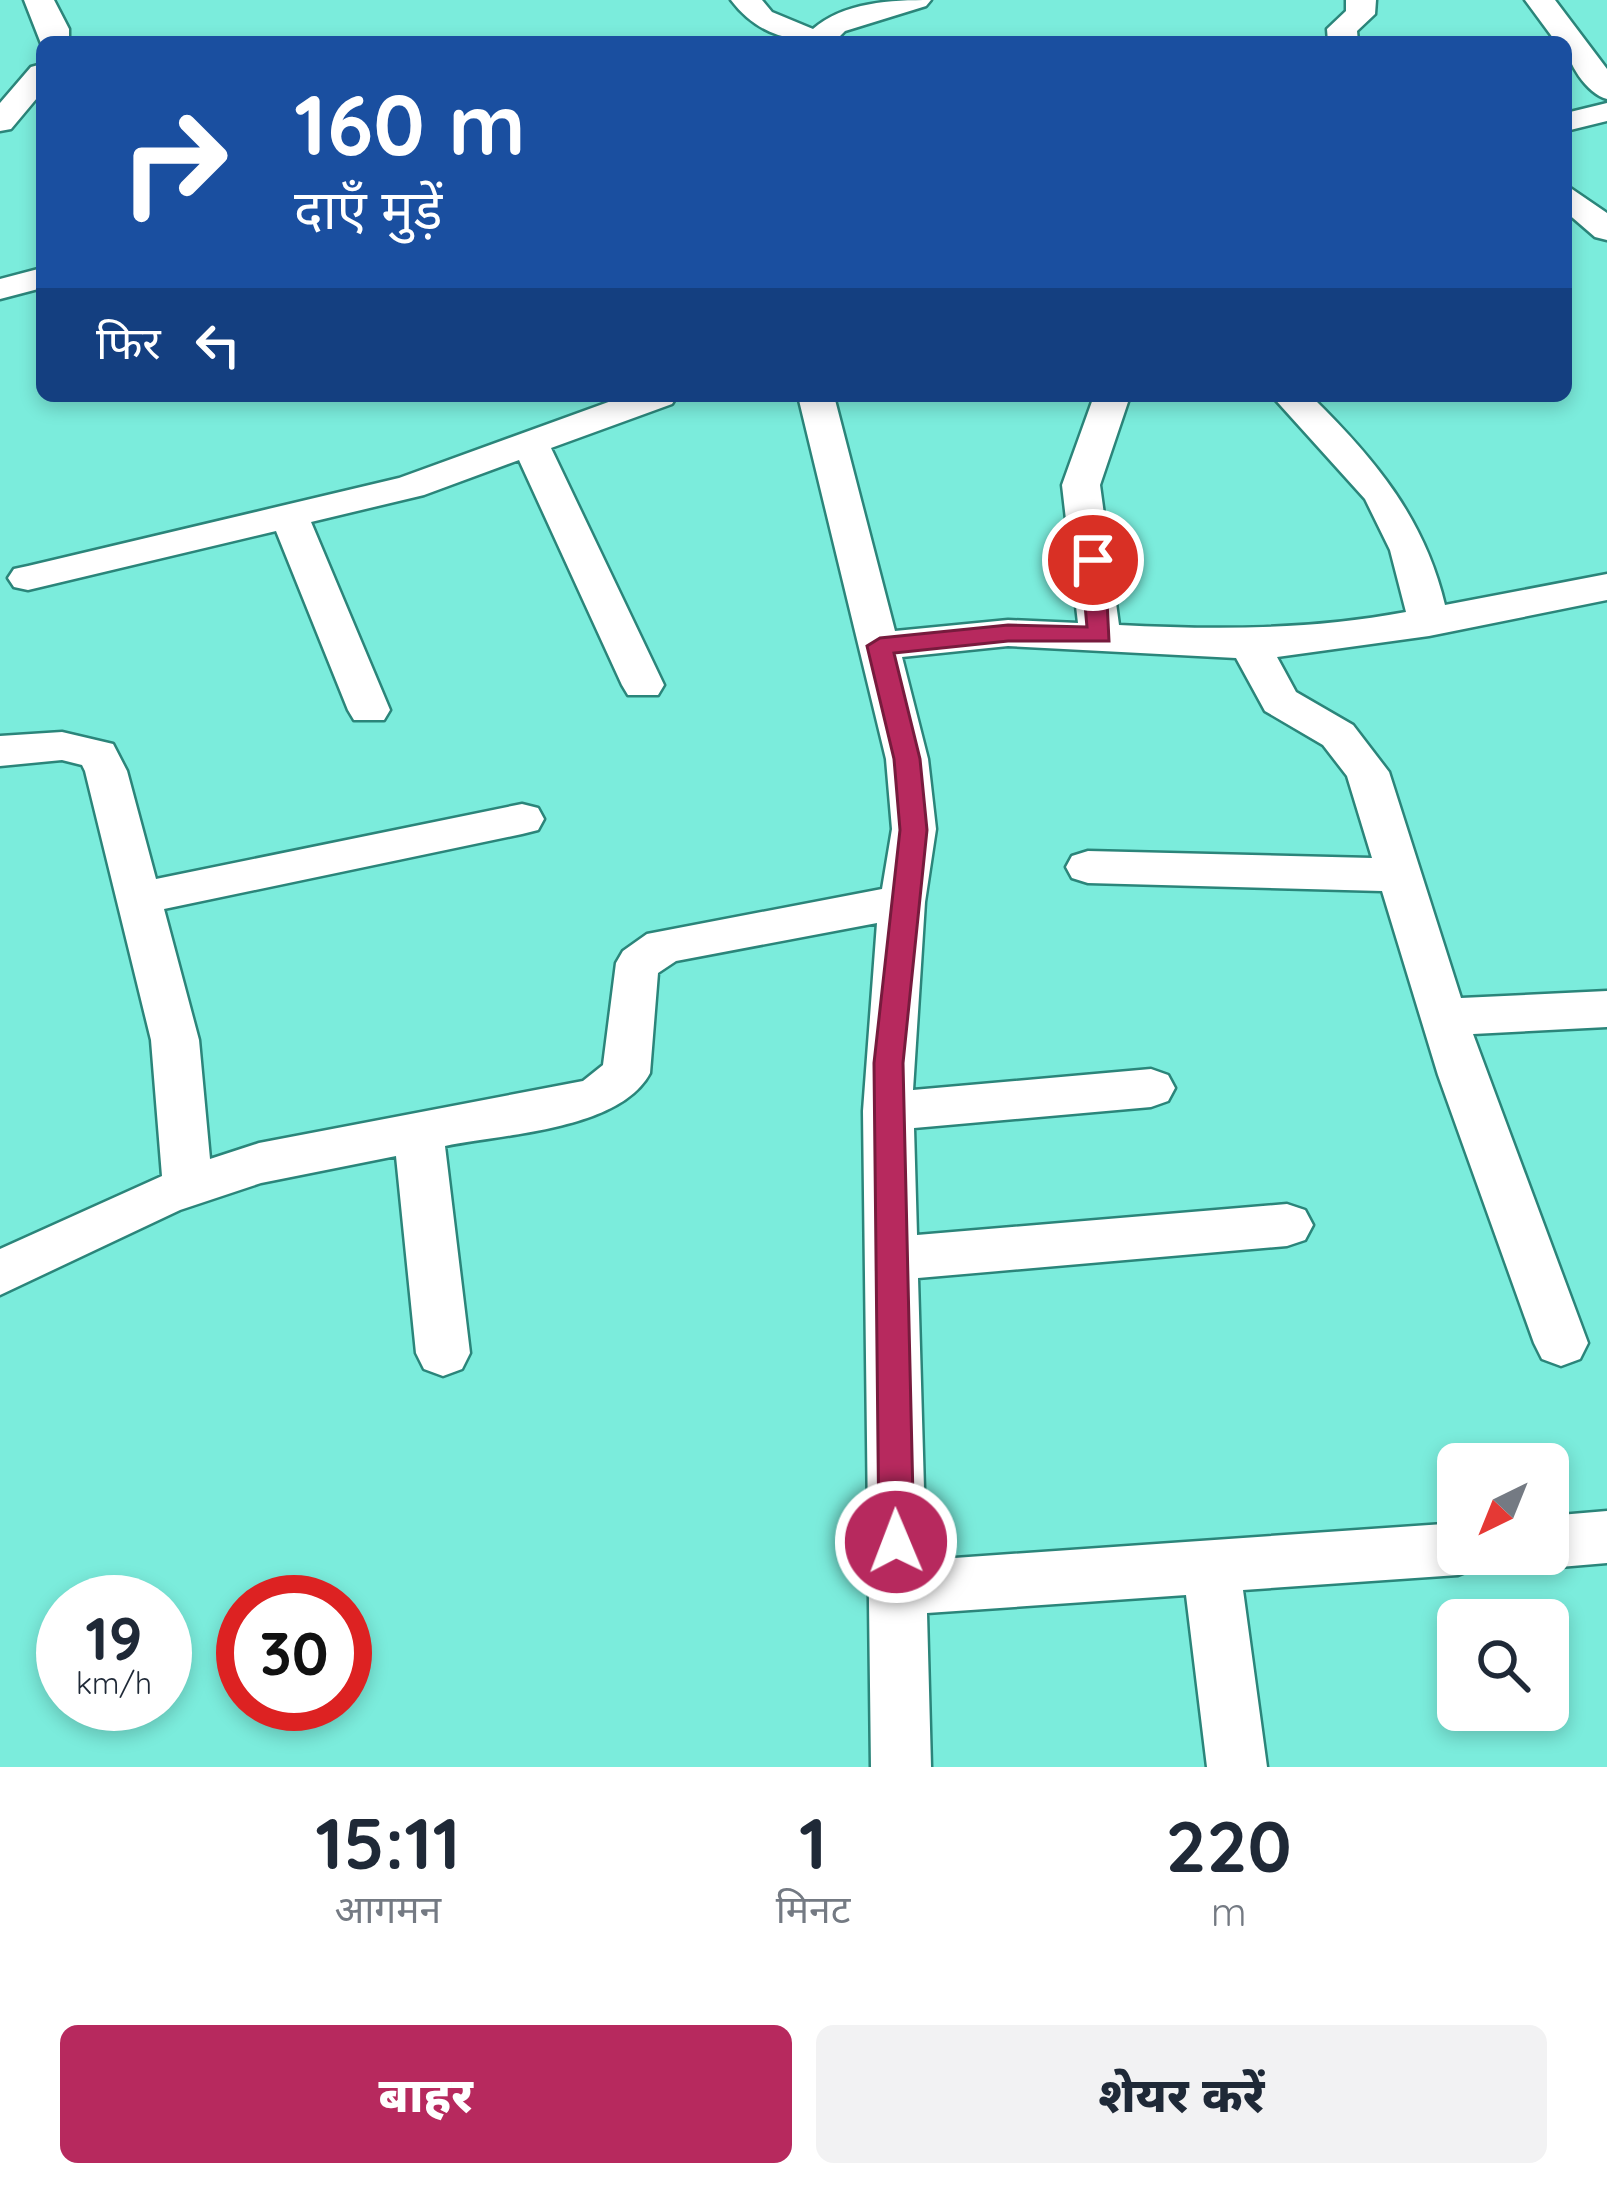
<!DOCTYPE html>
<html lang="hi">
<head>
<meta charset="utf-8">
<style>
	:root { --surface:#fff; --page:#f2f2f3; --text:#1f2937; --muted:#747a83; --accent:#b7295e }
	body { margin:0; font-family:Quicksand,"Noto Sans Devanagari",sans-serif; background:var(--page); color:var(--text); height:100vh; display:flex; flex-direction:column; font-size:45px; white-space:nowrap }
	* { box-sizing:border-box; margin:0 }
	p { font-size:39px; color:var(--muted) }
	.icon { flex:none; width:66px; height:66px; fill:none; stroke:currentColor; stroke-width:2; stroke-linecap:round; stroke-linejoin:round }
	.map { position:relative; height:1767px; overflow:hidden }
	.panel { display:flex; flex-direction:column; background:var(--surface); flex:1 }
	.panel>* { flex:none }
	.guide { position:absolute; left:36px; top:36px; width:1536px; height:366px; border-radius:18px; box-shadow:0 6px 18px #0003; background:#1a4fa0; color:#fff; overflow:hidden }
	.needle { width:78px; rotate:223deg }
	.tools { position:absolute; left:1437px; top:1443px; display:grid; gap:24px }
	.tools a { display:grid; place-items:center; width:132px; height:132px; border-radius:18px; background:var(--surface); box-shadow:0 6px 18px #0003; font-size:60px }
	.speed { position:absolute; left:36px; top:1575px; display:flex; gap:24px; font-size:60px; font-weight:700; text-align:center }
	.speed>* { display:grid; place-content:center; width:156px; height:156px; border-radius:50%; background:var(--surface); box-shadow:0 6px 18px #0003; line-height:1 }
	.speed small { font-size:30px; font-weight:400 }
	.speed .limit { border:18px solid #d22; background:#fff; color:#111 }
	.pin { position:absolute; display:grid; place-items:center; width:102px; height:102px; color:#fff; margin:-51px; border:6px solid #fff; border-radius:50%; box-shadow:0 3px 12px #0007 }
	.me { position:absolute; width:132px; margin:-66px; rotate:359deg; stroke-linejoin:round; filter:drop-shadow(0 0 9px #0008) }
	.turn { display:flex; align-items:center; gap:42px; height:252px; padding:0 60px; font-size:54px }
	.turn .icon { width:156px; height:156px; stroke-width:2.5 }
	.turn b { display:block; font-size:84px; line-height:102px }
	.then { display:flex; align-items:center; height:114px; padding:0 60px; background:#0003; gap:24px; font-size:45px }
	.eta { display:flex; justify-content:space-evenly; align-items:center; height:204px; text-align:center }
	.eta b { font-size:72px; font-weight:800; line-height:84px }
	.action { display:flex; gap:24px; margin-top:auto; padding:24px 60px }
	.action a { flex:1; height:138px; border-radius:18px; background:var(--accent); color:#fff; font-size:48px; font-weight:800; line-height:138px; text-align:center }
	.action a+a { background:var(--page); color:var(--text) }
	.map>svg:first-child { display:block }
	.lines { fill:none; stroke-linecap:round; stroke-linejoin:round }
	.minor-casing { stroke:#2b857a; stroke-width:5 }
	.minor { fill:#fff; fill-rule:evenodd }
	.route { fill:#b7295e; stroke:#771b3d; stroke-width:3 }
</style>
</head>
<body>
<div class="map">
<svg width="1607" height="1767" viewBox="0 0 1607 1767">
	<rect width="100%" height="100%" fill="#7becdc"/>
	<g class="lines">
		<g class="minor-casing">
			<path id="minor" d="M24 0H54L69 29V42H42V46Z
				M731 0H762L772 12 813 29C844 2 891 0 931 0L926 6 845 31 834 42C792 42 758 36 731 0Z
				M1346 0H1376L1375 14 1357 31 1358 42H1328L1327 29 1346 11Z
				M1525 0H1555L1607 69V99C1587 94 1566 62 1566 42H1556Z
				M42 64V92L11 129 0 131V103L31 67Z
				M1607 103V121L1566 131V113Z
				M1566 185 1607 213V240L1595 237 1566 212Z
				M42 268V288L0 299V279Z
				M625 396H677L672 404 551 448 664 685 658 695H628L622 685 519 460 424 495 311 522 390 710 384 720H354L348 710 276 531 28 590 14 587 8 578 14 569 28 566 399 478Z
				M798 396H834L895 631 1008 620 1078 623 1062 485 1094 396H1130L1100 485 1119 625C1218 630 1309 630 1406 612L1390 550 1365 499 1272 396H1311C1374 458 1424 517 1445 605L1607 574V600L1429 636 1277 657 1296 692 1353 725 1389 772 1461 998 1607 991V1027L1473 1034 1588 1343 1580 1359 1561 1366 1542 1359 1534 1343 1438 1075 1382 891 1088 883 1072 878 1066 867 1072 856 1088 851 1372 858 1347 776 1323 745 1265 711 1236 658 1008 646 902 657 928 759 936 829 925 902 913 1090 1151 1069 1168 1075 1175 1088 1168 1101 1151 1107 914 1128 917 1235 1287 1204 1305 1210 1313 1225 1305 1240 1287 1246 918 1278 926 1560 1458 1523V1554H1484L1478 1567 1458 1575 1243 1590 1267 1767H1207L1186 1595 927 1613 931 1767H871L863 1111 877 923 676 961 658 973 650 1073C620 1130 503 1134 445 1146L470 1353 462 1369 443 1376 424 1369 416 1353 396 1156 261 1183 180 1210 0 1295V1249L162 1176 151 1040 85 771 82 765 62 760 0 766V736L62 732 113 744 127 771 156 879 522 804 538 808 544 819 538 830 522 834 164 909 199 1040 210 1159 259 1143 583 1081 603 1065 616 963 623 951 647 934 882 889 892 829 886 759Z
				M1607 1511V1563L1548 1568 1528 1560 1525 1554H1548V1516Z"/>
		</g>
		<use href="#minor" class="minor"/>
	</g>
	<path class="route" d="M1093 553 1105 560 1109 641H1008L894 653 920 759 927 830 903 1063 914 1542 909 1553 896 1558 884 1553 879 1542 874 1063 900 830 894 759 867 646 880 638 1008 625 1087 627 1081 560Z"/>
</svg>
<div class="tools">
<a><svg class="needle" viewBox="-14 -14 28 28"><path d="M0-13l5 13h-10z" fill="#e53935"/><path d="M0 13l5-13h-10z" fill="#747a83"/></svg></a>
<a><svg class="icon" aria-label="search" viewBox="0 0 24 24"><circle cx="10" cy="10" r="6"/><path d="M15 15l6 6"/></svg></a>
</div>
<div class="speed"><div>19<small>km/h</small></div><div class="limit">30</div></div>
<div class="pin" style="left:1093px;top:560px;background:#d93025"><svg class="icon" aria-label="arrive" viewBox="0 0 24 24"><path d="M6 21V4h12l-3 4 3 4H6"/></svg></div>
<svg class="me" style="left:896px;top:1542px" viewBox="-20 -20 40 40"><circle r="17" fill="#b7295e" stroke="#fff" stroke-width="3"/><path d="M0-11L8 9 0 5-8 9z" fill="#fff"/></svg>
<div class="guide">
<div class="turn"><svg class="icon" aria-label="right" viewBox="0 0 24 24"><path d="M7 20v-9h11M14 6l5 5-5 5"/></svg><div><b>160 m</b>दाएँ मुड़ें</div></div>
<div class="then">फिर<svg class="icon" aria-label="left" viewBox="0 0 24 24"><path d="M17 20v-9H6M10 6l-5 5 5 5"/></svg></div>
</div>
</div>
<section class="panel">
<div class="eta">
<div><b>15:11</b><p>आगमन</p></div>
<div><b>1</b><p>मिनट</p></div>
<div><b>220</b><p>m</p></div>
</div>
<div class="action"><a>बाहर</a><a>शेयर करें</a></div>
</section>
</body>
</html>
